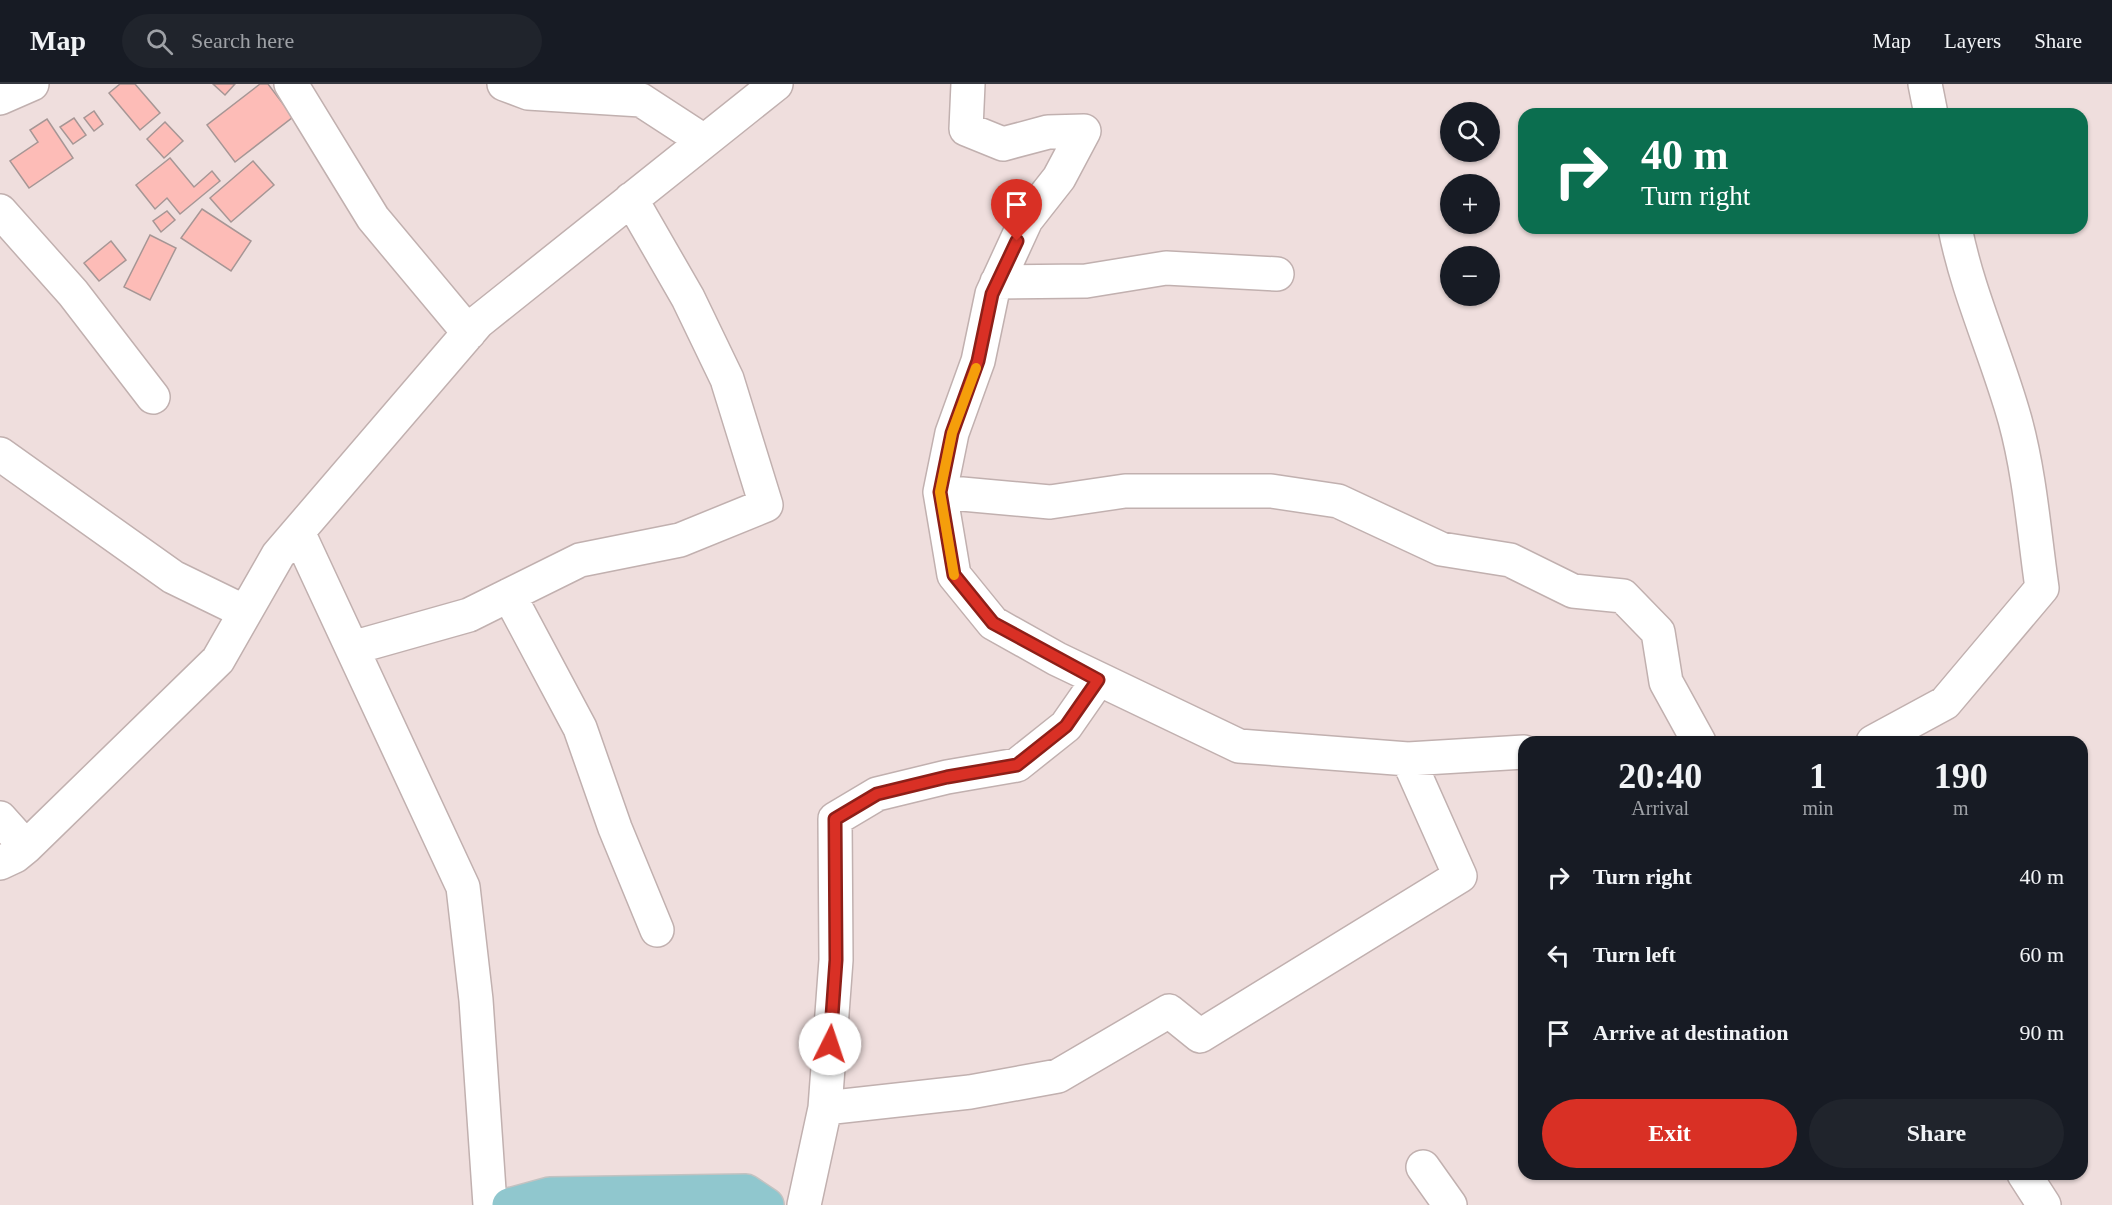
<!DOCTYPE html>
<html lang="en">
<head>
<meta charset="utf-8">
<style>
	:root { --surface:#171b24; --page:#20242c; --text:#f1f3f6; --muted:#9ea1a6; --line:#363941; --accent:#d93025 }
	body { margin:0; font-family:"Times New Roman",serif; background:var(--page); color:var(--text); height:100vh; display:flex; flex-direction:column; font-size:22px; white-space:nowrap }
	* { box-sizing:border-box; margin:0 }
	p { font-size:20px; color:var(--muted) }
	.icon { flex:none; width:33px; height:33px; fill:none; stroke:currentColor; stroke-width:2; stroke-linecap:round; stroke-linejoin:round }
	.map { position:relative; flex:1; overflow:hidden }
	.panel { position:absolute; left:1518px; top:652px; width:570px; height:444px; display:flex; flex-direction:column; background:var(--surface); border-radius:18px; box-shadow:0 2px 4px #0004 }
	.panel>* { flex:none }
	.guide { position:absolute; left:1518px; top:24px; width:570px; height:126px; border-radius:18px; box-shadow:0 2px 4px #0004; background:#0b6e4f; color:#fff; overflow:hidden }
	.buttons { position:absolute; left:1440px; top:18px; display:grid; gap:12px }
	.buttons a { display:grid; place-items:center; width:60px; height:60px; border-radius:50%; background:var(--surface); box-shadow:0 2px 4px #0004; font-size:30px }
	.pin { position:absolute; display:grid; place-items:center; width:51px; height:51px; color:#fff; margin:-62px -26px; border-radius:50% 50% 50% 0; rotate:-45deg; box-shadow:0 0 6px #0007 }
	.pin .icon { rotate:45deg }
	.me { position:absolute; width:66px; margin:-33px; rotate:4deg; stroke-linejoin:round; filter:drop-shadow(0 0 4px #0008) }
	.turn { display:flex; align-items:center; gap:21px; height:126px; padding:0 24px; font-size:27px }
	.turn .icon { width:78px; height:78px; stroke-width:2.5 }
	.turn b { display:block; font-size:42px; line-height:51px }
	.eta { display:flex; justify-content:space-evenly; align-items:center; height:102px; text-align:center }
	.eta b { font-size:36px; font-weight:700; line-height:42px }
	.cta { display:flex; gap:12px; margin-top:auto; padding:12px 24px }
	.cta a { flex:1; height:69px; border-radius:36px; background:var(--accent); color:#fff; font-size:24px; font-weight:700; line-height:69px; text-align:center }
	.cta a+a { background:var(--page); color:var(--text) }
	ul { padding:0; list-style:none }
	li { display:flex; align-items:center; gap:18px; height:78px; padding:0 24px }
	li div { flex:1 }
	li b { display:block; font-size:22px }
	li em { font-style:normal }
	header { display:flex; align-items:center; gap:36px; box-sizing:border-box; height:84px; padding:0 30px; background:var(--surface); border-bottom:2px solid var(--line) }
	header strong { font-size:28px }
	nav { display:flex; gap:33px; margin-inline-start:auto; font-size:21px }
	.search { width:420px; height:54px; background:var(--page); display:flex; align-items:center; gap:15px; box-sizing:border-box; padding:0 21px; border-radius:33px; color:var(--muted); font-size:22px }
	.map>svg:first-child { display:block }
	.building { fill:#fdbcb7; stroke:#a69695; stroke-width:1.5 }
	.lines { fill:none; stroke-linecap:round; stroke-linejoin:round }
	.minor-casing { stroke:#c1b0af; stroke-width:36 }
	.major-casing { stroke:#c3c2c1; stroke-width:36 }
	.minor { stroke:#fff; stroke-width:33 }
	.major { stroke:#90c7ce; stroke-width:33 }
	.route-casing { stroke:#8d1f18; stroke-width:15 }
	.route { stroke:#d93025; stroke-width:10 }
	.slow { stroke:#f59e0b; stroke-width:10 }
</style>
</head>
<body>
<header>
<strong>Map</strong>
<div class="search"><svg class="icon" aria-label="search" viewBox="0 0 24 24"><circle cx="10" cy="10" r="6"/><path d="M15 15l6 6"/></svg>Search here</div>
<nav><a>Map</a><a>Layers</a><a>Share</a></nav>
</header>
<div class="map">
<svg width="2112" height="1121" viewBox="0 0 2112 1121">
	<rect width="100%" height="100%" fill="#efdedd"/>
	<path class="building" d="M120 0H135L160 29 140 46 109 9Z
		M213 0H235L225 11Z
		M260 0H268L293 33 235 78 207 41Z
		M94 27 103 40 94 47 84 34Z
		M74 34 86 51 73 60 60 43Z
		M47 35 73 74 29 104 10 77 38 58 30 46Z
		M165 38 183 57 164 74 147 55Z
		M170 74 194 103 212 87 220 97 180 130 167 114 155 125 136 101Z
		M253 77 274 101 231 138 210 114Z
		M202 125 251 157 231 187 181 154Z
		M167 127 175 136 161 148 153 137Z
		M150 151 176 164 150 216 124 203Z
		M111 157 126 176 99 197 84 179Z"/>
	<g class="lines">
		<g class="minor-casing">
			<path id="minor" d="M291 0 373 134 469 249
				M504 0 528 9 641 16 704 57
				M968 0 966 45 1003 60 1048 48 1084 47 1059 94 1026 136 992 210 978 277 952 349 940 408 954 491 993 539 1057 575 1239 662 1408 675 1524 668
				M1925 0 1931 30
				M0 14 32 0
				M0 127 73 209 153 313
				M997 198 1086 197 1166 184 1277 190
				M0 370 173 493 245 528
				M940 408 1050 418 1125 407H1271L1338 417 1441 465 1510 476 1573 507 1623 512 1658 548 1666 598 1699 658
				M298 448 463 803 476 916 490 1121
				M509 511 580 644 615 744 657 846
				M352 564 469 531 580 476 680 456 766 421 727 295 688 214 631 115
				M1873 658 1945 619 2042 504C2034 448 2030 391 2015 336 1997 271 1968 210 1955 144
				M0 734 26 763
				M0 779 15 772 26 763 218 576 278 471 478 238 776 0
				M825 1024 970 1008 1058 992 1169 927 1200 952 1460 792 1408 675
				M1423 1083 1450 1121
				M2024 1090 2044 1121
				M804 1121 825 1024 836 876 835 735 877 710 947 693 1017 681 1066 642 1098 596"/>
		</g>
		<g class="major-casing">
			<path id="major" d="M509 1121 550 1110 746 1107 767 1121"/>
		</g>
		<use href="#minor" class="minor"/>
		<use href="#major" class="major"/>
	</g>
	<g class="lines">
		<g class="route-casing">
			<path id="route" d="M830 960 836 876 835 735 877 710 947 693 1017 681 1066 642 1098 596 993 539 954 491 940 408 952 349 978 277 992 210 1017 157"/>
		</g>
		<use href="#route" class="route"/>
		<path class="slow" d="M954 491 940 408 952 349 976 284"/>
	</g>
</svg>
<div class="buttons">
<a><svg class="icon" aria-label="search" viewBox="0 0 24 24"><circle cx="10" cy="10" r="6"/><path d="M15 15l6 6"/></svg></a>
<a>+</a>
<a>−</a>
</div>
<div class="pin" style="left:1017px;top:157px;background:#d93025"><svg class="icon" aria-label="arrive" viewBox="0 0 24 24"><path d="M6 21V4h12l-3 4 3 4H6"/></svg></div>
<svg class="me" style="left:830px;top:960px" viewBox="-20 -20 40 40"><circle r="19" fill="#fff"/><path d="M0-13L10 11 0 6-10 11z" fill="#d93025"/></svg>
<div class="guide">
<div class="turn"><svg class="icon" aria-label="right" viewBox="0 0 24 24"><path d="M7 20v-9h11M14 6l5 5-5 5"/></svg><div><b>40 m</b>Turn right</div></div>
</div>
<section class="panel">
<div class="eta">
<div><b>20:40</b><p>Arrival</p></div>
<div><b>1</b><p>min</p></div>
<div><b>190</b><p>m</p></div>
</div>
<ul>
<li><svg class="icon" aria-label="right" viewBox="0 0 24 24"><path d="M7 20v-9h11M14 6l5 5-5 5"/></svg><div><b>Turn right</b></div><em>40 m</em></li>
<li><svg class="icon" aria-label="left" viewBox="0 0 24 24"><path d="M17 20v-9H6M10 6l-5 5 5 5"/></svg><div><b>Turn left</b></div><em>60 m</em></li>
<li><svg class="icon" aria-label="arrive" viewBox="0 0 24 24"><path d="M6 21V4h12l-3 4 3 4H6"/></svg><div><b>Arrive at destination</b></div><em>90 m</em></li>
</ul>
<div class="cta"><a>Exit</a><a>Share</a></div>
</section>
</div>
</body>
</html>
